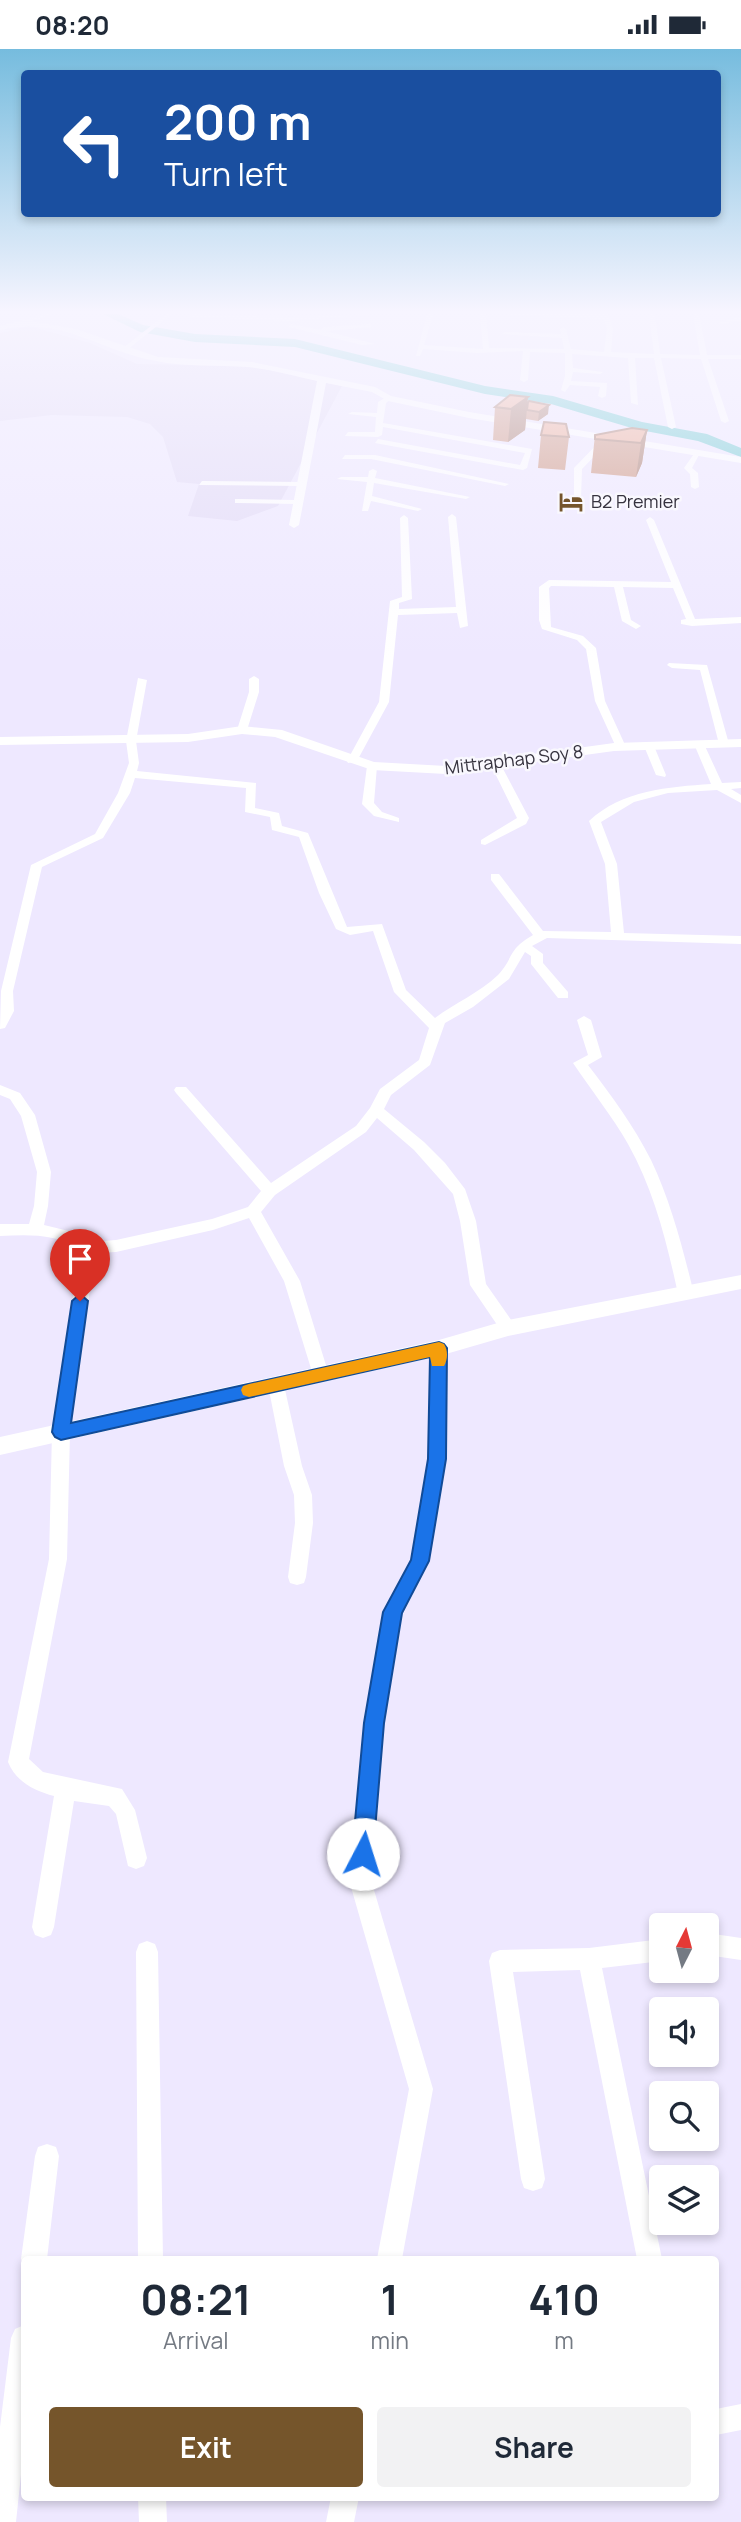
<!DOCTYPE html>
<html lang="en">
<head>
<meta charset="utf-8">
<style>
	:root { --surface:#fff; --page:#f2f2f3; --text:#1f2937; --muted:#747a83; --accent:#75552b }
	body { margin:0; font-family:Manrope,sans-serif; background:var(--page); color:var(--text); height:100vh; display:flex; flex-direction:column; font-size:26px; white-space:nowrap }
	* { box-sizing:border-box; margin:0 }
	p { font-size:23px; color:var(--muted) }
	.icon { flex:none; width:38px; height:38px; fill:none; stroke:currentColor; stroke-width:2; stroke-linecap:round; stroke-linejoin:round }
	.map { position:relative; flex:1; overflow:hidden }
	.drawer { position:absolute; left:21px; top:2207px; width:698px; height:245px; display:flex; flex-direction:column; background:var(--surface); border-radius:7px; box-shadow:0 4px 10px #0003 }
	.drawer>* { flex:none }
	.banner { position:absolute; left:21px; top:21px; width:700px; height:147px; border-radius:7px; box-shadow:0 4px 10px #0003; background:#1a4fa0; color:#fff; overflow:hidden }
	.needle { width:46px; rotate:6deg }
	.buttons { position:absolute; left:649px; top:1864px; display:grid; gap:14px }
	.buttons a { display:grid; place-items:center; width:70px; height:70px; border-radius:7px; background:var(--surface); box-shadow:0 4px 10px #0003; font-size:35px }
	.pin { position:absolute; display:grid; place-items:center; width:60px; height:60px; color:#fff; margin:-72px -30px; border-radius:50% 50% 50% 0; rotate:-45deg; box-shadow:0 0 7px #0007 }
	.pin .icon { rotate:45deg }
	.me { position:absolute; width:77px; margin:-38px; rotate:5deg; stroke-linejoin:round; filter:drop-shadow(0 0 5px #0008) }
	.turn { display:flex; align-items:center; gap:24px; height:147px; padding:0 28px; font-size:32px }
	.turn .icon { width:91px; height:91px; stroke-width:2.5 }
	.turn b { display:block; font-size:49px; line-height:60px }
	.eta { display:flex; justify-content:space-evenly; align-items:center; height:119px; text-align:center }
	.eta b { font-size:42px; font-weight:700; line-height:49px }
	.primary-button { display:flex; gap:14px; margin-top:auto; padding:14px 28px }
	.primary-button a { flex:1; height:80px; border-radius:7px; background:var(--accent); color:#fff; font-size:28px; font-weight:700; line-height:80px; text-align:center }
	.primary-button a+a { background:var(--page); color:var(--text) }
	.status { display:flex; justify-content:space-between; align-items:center; height:49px; padding:0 35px; background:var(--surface); direction:ltr }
	.status svg { height:19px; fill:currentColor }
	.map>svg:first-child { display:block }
	.built { fill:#e2daf6 }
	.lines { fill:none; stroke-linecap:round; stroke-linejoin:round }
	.river { fill:#6bc8d0; fill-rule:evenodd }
	.minor { fill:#fff; fill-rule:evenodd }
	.tertiary { fill:#fff; fill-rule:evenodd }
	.wall { fill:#cb9079 }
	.shaded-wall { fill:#a57563 }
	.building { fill:#eca78d; stroke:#a57563; stroke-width:2 }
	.route { fill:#1a73e8; stroke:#114b97; stroke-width:2 }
	.slow { fill:#f59e0b }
	.labels { text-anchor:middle; stroke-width:5; stroke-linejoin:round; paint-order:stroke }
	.far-poi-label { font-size:18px; fill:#36333f; stroke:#f9f8fe; text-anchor:start }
	.far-street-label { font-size:18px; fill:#36333f; stroke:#f9f8fe }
</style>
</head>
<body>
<div class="status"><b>08:20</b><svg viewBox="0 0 49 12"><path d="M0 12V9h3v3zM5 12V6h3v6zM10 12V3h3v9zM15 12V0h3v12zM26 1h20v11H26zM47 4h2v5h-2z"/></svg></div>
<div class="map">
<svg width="741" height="2473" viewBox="0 0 741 2473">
	<rect width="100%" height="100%" fill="#eee8ff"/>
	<path class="built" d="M29 277 90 294 137 315 250 317 342 337 278 457 237 472 188 467 199 435 177 433 163 388 150 375 127 368 52 366 0 372V284Z"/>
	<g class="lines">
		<path class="river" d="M103 265H118L143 276 195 285 295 290 485 337 553 347 642 373 707 385 741 399V408L698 392 635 380 551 355 485 345 295 298 195 293 140 283Z"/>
		<path class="minor" d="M45 265H53L24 275 21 273Z
			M166 265H172L127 301H123V299Z
			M192 265 291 268 376 265 291 272 190 268Z
			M427 265H433L424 296 483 300 480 265H486L489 299 564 300 562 289 502 285 505 283 561 285 560 280 563 278 566 280 571 300 604 303 607 279 603 270 500 265H608L613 279 611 303 654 305 649 265H655L660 305 700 306 693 265H699L707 306H741V310H708L729 372 725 374 721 372 701 310 661 309 676 378 672 380 668 378 654 309H635L638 356 631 354 628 309 572 305 573 319 603 323 600 325 573 323 571 332 607 334 606 347 602 349 598 347 600 338 570 336 565 343 561 341 565 327V304L530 303 528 331 524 333 520 331 523 302 477 304 423 300 420 307H416Z
			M741 268V272L722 275 719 273Z
			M291 275 321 281 324 278 370 275 372 278 326 282 375 295 362 296 289 278Z
			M388 347 392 349 386 354 383 374 532 400 527 419 523 421 375 394 378 390 520 416 525 404 383 378 382 386 378 388 345 387 348 383H375L376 368 348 365 352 363 377 364 378 353Z
			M604 388 611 390 582 420 581 449 574 451V419Z
			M696 402 700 404 692 419 698 424 699 438 695 440 691 438 690 425 684 419Z
			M345 406H375L509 435 505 437 371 410H342Z
			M373 420 377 422 375 429 470 448 466 450 374 434 372 447 422 460 418 462 371 452 368 462H362L367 433 337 430 341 428H368L369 422Z
			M202 432 300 433 304 435 300 437 199 436Z
			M238 450 296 451 300 453 296 455 235 454V450Z
			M452 465 456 468 468 577 460 579 457 564 398 566 389 653 357 712 348 714 347 712 379 653 390 552 402 548 400 469 404 466 408 469 412 550 399 554V560L456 558 448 468Z
			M650 468 654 471 695 570 741 568V574L692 577 681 575V571L686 570 673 539 623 538 631 571 641 577 636 580 622 572 614 538 551 537 549 539 551 578 583 587 596 599 605 652 626 698 621 701 616 698 595 652 586 600 577 591 542 580 539 571V538L549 531 671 533 646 471Z
			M669 614 707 616 729 695 728 697 719 695 700 621 672 619 667 616Z
			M254 627 259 630V643L247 681 242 684 237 681 249 643V630Z
			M138 629 147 631 136 692 139 714 137 722 256 734 255 759 279 764 282 777 308 784 347 878 382 875 406 941 435 969C455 954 479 944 498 926 514 909 507 901 533 886L491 831V825H499L543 882 611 883 605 815 589 772C622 741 669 738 711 735L694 695 699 692 704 695 722 734 741 733V739L731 740 741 746V754L717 741 668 744 634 753 601 773 617 815 624 884 741 887V895L547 889 532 897 543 905V914L568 943V949H558L531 915V907L525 903 509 930 473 958 445 974 430 1016 391 1046 384 1060 424 1093 445 1114 465 1140 476 1172 486 1235 514 1275 516 1279 514 1283H502L470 1236 460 1172 453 1145 414 1101 377 1069 366 1083 275 1146 261 1163 300 1232 329 1326 327 1331H315L313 1326 284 1232 249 1169 213 1181 116 1203 95 1204 70 1383 67 1510 29 1710 43 1723 122 1740 135 1761 147 1809 144 1817 136 1820 128 1817 116 1765 109 1757 74 1752 54 1878 51 1886 43 1889 35 1886 32 1878 54 1747C35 1742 16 1733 8 1713L49 1510 52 1383 80 1201C56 1184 28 1186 0 1187V1175H29L34 1157 37 1123 21 1067 10 1050 0 1046V1036L20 1044 35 1066 51 1123 48 1157 44 1176 73 1183 91 1193 116 1191 212 1170 248 1158 261 1142 176 1044 174 1041 176 1038H186L271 1134 356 1077 370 1059 380 1040 419 1011 429 979 394 943 373 882 350 886 336 880 319 844 299 788 272 781 270 768 245 763 246 739 135 729 130 744 103 789 42 818 13 942 14 962 5 979 0 980 1 942 31 816 95 785 118 744 129 714 126 692Z
			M645 695 654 697 666 726 665 728 656 726 644 697Z
			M496 713 501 716 529 769 526 775 485 796 481 795V791L517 769 491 716Z
			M372 714 377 717 374 754 382 763 399 769V773L374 767 362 755 367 717Z
			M584 967 591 971 602 1008 588 1016C611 1046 634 1077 651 1111 671 1153 683 1200 694 1245L692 1249H680L678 1245C667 1194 654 1141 628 1095 612 1067 591 1041 573 1014L588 1006 577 971Z
			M439 1292 445 1294 447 1299 446 1410 429 1512 401 1564 384 1674 371 1831 433 2040 402 2210H377L409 2040 349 1831 364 1674 383 1563 411 1511 428 1410 431 1299 433 1294Z
			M276 1329 282 1331 284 1336 302 1417 312 1446 313 1474 306 1528 304 1534 297 1536 290 1534 288 1528 295 1474 294 1446 284 1417 268 1336 270 1331Z
			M707 1884 741 1889V1911L707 1906Z
			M662 1890V1912L602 1919 662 2210H637L580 1921 513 1923 545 2130 542 2139 533 2142 524 2139 521 2130 489 1912 492 1904 500 1901 589 1899Z
			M147 1892 155 1895 158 1903 163 2210H138L136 1903 139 1895Z
			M47 2095 56 2098 59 2107 47 2210H24V2217L21 2210 35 2107 38 2098Z
			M24 2276V2397L16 2473H0V2378L11 2289 15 2280Z
			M741 2355V2381L716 2386V2360Z
			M138 2448H166L167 2473H139Z
			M331 2448H359L354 2473H326Z"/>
		<path class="tertiary" d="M24 271 76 280 158 308 252 313 375 338 391 347 469 363 741 408V414L469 369 388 352 372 343 326 334 299 476 294 479 289 476 317 332C295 327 271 320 248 318 218 316 186 318 156 312 100 302 61 266 0 281V277Z
			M242 677 282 681 374 713 446 717 614 694 741 690V698L614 702 446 725 372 721 275 688 242 685 188 693 0 696V688L188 685Z
			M741 1226V1240L508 1287 439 1307 0 1406V1388L439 1291 508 1271Z"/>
	</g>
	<path class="wall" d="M528 353 548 365 538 372 526 370 525 381 508 393 493 391 495 358Z
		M647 381 642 414 636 428 591 424 595 386Z
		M541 386 569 388 565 421 538 419Z"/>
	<path class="shaded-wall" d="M528 348 525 381 508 393 511 360Z
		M549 356 548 365 538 372 539 363Z
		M647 381 642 414 636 428 641 394Z"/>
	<path class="building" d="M510 346 528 348 511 360 495 358Z
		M529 352 549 356 539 363 527 361 528 353Z
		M544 373 566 375 569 388 541 386Z
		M632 379 647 381 641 394 595 390V386Z"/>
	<linearGradient id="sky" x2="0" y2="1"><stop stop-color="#76bcde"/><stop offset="0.43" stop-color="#f7f5ff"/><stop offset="1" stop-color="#f7f5ff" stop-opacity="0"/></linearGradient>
	<rect width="741" height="611" fill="url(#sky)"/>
	<path class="route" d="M80 1245 88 1252 71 1374 439 1293 444 1295 447 1299 446 1410 429 1512 402 1564 384 1674 373 1805 370 1812 363 1815 355 1812 352 1805 364 1674 383 1563 411 1511 428 1410 430 1308 61 1391 55 1388 52 1383 72 1252Z"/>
	<path class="slow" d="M439 1293 444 1295C448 1301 448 1310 444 1317H432L430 1308 249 1348 243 1346 241 1341 243 1337 249 1335Z"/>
	<defs>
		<g id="hotel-bare" transform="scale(1.89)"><path d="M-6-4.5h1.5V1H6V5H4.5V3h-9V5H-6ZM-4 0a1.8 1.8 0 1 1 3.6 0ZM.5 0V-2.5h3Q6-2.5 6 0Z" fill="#75552b" stroke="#f9f8fe" stroke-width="2.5" paint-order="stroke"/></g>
	</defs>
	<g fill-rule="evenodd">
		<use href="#hotel-bare" x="571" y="453"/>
	</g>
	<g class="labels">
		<g class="far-poi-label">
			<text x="591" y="459">B2 Premier</text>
		</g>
		<g class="far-street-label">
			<text transform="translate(514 711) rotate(-7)" y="6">Mittraphap Soy 8</text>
		</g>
	</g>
</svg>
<div class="buttons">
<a><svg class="needle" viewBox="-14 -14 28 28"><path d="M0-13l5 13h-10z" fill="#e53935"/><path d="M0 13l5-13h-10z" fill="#747a83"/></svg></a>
<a><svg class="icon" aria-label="sound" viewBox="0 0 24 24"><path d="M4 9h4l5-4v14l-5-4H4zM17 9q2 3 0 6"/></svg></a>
<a><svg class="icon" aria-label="search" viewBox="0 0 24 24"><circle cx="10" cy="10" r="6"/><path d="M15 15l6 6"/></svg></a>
<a><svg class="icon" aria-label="layers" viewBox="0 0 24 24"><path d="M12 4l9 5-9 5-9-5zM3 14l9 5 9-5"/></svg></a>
</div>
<div class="pin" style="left:80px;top:1252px;background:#d93025"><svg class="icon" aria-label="arrive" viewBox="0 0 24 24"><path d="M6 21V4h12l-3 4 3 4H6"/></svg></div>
<svg class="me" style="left:363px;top:1805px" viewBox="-20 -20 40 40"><circle r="19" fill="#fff"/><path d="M0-13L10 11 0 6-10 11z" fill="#1a73e8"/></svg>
<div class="banner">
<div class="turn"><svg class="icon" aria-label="left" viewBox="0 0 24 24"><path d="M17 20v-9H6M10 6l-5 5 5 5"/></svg><div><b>200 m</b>Turn left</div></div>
</div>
<section class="drawer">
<div class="eta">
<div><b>08:21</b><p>Arrival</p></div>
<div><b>1</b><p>min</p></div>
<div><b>410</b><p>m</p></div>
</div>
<div class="primary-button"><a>Exit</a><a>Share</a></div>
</section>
</div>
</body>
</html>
